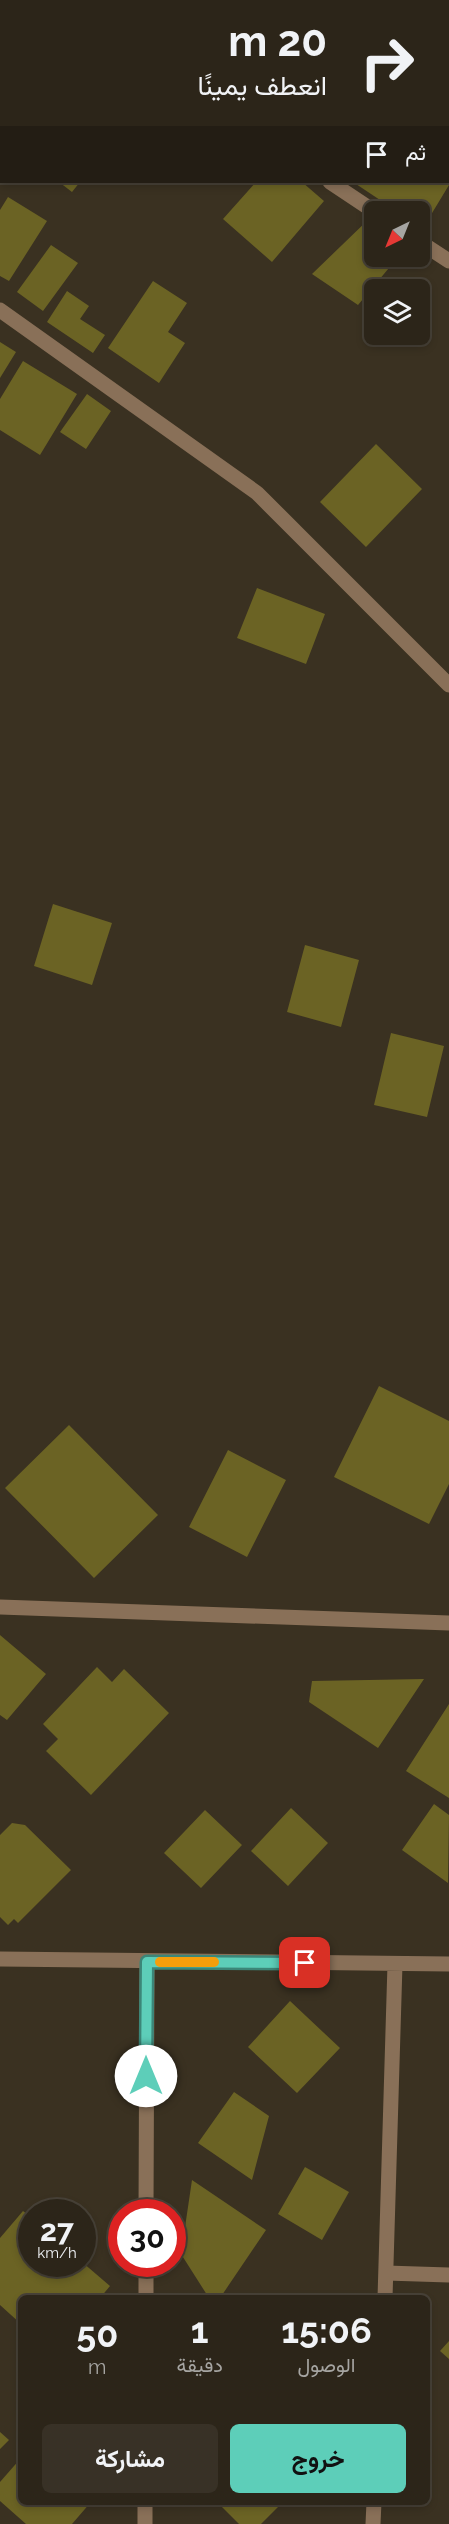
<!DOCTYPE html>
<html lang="ar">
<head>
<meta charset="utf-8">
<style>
	:root { --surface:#2c2519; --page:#383126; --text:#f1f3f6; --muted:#a6a5a2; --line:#484238; --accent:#5dceb9 }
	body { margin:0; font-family:Raleway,Vazirmatn,sans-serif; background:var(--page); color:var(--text); direction:rtl; height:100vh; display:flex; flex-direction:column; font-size:22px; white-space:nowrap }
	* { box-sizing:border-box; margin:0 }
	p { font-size:20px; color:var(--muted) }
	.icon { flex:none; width:33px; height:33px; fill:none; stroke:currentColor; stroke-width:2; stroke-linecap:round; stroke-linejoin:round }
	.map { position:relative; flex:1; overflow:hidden; direction:ltr }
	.panel { position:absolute; left:18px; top:2295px; width:412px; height:210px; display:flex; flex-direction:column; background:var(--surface); border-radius:9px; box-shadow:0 3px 9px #0003,0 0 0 2px var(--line); direction:rtl }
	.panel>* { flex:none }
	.top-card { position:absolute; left:0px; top:0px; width:450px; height:183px; box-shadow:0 3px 9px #0003,0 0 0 2px var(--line); direction:rtl; background:#2c2519; color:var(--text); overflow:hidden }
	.needle { width:39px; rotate:223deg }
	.tools { position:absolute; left:364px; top:201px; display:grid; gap:12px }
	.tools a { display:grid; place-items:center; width:66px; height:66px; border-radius:9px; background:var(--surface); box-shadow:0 3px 9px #0003,0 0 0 2px var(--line); font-size:30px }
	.speed { position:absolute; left:18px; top:2199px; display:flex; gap:12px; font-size:30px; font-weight:700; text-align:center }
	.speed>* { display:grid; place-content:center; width:78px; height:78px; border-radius:50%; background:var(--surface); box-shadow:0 3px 9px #0003,0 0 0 2px var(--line); line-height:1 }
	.speed small { font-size:15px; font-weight:400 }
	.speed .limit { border:9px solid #d22; background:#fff; color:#111 }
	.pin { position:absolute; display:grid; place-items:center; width:51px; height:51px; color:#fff; margin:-26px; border-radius:12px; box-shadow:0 3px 9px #0006 }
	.me { position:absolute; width:66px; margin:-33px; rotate:0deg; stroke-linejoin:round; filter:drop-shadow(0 0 4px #0008) }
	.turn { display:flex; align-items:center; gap:21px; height:126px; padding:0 24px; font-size:27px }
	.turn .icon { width:78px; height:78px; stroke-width:2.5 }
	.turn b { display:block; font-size:42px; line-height:51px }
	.then { display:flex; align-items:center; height:57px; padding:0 24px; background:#0003; gap:12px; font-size:22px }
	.eta { display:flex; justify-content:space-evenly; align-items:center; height:102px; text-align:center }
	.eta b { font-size:36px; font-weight:700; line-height:42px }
	.primary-button { display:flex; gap:12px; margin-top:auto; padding:12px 24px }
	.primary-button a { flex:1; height:69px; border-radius:9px; background:var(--accent); color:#111; font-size:24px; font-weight:700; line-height:69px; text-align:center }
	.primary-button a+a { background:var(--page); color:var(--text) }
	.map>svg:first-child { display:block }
	.building { fill:#6b6324 }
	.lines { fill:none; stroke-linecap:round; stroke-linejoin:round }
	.minor { stroke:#897058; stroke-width:15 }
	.route-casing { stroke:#3c8678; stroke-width:15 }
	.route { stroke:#5dceb9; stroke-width:10 }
	.slow { stroke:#f59e0b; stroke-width:10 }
</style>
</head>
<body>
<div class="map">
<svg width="449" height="2524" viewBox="0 0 449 2524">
	<rect width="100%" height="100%" fill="#3a3121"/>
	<path class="building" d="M59 182H80L72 192Z
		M256 182H302L324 201 272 262 223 219Z
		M357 182H449V185L423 228 420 226V212H398L356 184Z
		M8 197 47 221 9 281 0 276V210Z
		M371 217 375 220V256H399L358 305 312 274Z
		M51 245 78 263 43 311 17 292Z
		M153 281 187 303 168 332 185 343 159 383 108 348Z
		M67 291 89 306 80 319 105 335 93 353 47 322Z
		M0 342 16 352 0 378Z
		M23 361 77 394 40 455 0 430V399Z
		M87 394 111 411 86 449 60 432Z
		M376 444 422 489 366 547 320 502Z
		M257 588 325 614 306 664 237 638Z
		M53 904 112 923 92 985 34 966Z
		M305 945 359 960 341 1027 287 1012Z
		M391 1033 444 1046 427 1117 374 1105Z
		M379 1386 449 1421V1484L429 1524 334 1477Z
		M69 1425 158 1515 94 1578 5 1488Z
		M228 1450 286 1480 247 1557 189 1527Z
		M0 1635 46 1674 7 1720 0 1715Z
		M97 1667 112 1682 124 1669 169 1713 91 1795 46 1751 58 1739 43 1724Z
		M424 1679 378 1748 309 1702 312 1681Z
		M449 1704V1798L406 1771Z
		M434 1804 449 1815 448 1883 402 1850Z
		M291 1808 328 1843 288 1886 251 1851Z
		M205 1810 242 1845 201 1888 164 1853Z
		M12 1823 25 1825 71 1870 18 1923 14 1919 8 1925 0 1917V1835Z
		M290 2001 340 2048 297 2093 248 2047Z
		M234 2092 269 2116 252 2180 198 2143Z
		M305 2167 349 2192 322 2240 278 2214Z
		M192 2180 266 2230 220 2298H209L181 2254Z
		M23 2211 32 2218V2264L82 2262 110 2286 100 2298H21V2324L0 2305V2238Z
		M449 2341V2359L440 2351Z
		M0 2432 9 2440 0 2449Z
		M21 2458V2502H91L72 2524H26L0 2501V2482Z
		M217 2502H283L261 2524H239Z"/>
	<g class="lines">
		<path class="minor" d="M59 0 61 2
			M330 182 375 212
			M420 242 449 261
			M0 310 257 493 449 685
			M0 1607 449 1623
			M0 1959 449 1964
			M146 2212 147 1962
			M386 2273 449 2275
			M146 2298V2264
			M385 2298 395 1964
			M145 2524V2502
			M373 2524 374 2502"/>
	</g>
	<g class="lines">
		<g class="route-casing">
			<path id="route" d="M146 2076 147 1962 305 1963"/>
		</g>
		<use href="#route" class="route"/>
		<path class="slow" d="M160 1962H214"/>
	</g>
</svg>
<div class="tools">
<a><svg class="needle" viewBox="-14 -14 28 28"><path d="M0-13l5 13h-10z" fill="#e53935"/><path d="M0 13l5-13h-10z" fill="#a6a5a2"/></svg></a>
<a><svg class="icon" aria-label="layers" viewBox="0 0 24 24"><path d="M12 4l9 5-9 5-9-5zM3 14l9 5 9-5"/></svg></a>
</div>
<div class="speed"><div>27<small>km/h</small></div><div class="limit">30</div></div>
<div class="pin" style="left:305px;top:1963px;background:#d93025"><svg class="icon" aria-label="arrive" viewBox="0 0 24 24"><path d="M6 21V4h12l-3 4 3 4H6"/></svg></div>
<svg class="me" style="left:146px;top:2076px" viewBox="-20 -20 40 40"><circle r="19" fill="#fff"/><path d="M0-13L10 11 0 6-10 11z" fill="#5dceb9"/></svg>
<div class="top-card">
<div class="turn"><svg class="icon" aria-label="right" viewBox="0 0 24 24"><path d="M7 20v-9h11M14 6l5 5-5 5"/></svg><div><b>20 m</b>انعطف يمينًا</div></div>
<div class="then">ثم<svg class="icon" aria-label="arrive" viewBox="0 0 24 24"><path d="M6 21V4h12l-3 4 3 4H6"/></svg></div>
</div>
<section class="panel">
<div class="eta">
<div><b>15:06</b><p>الوصول</p></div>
<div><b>1</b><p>دقيقة</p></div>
<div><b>50</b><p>m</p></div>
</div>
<div class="primary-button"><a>خروج</a><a>مشاركة</a></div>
</section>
</div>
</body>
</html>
